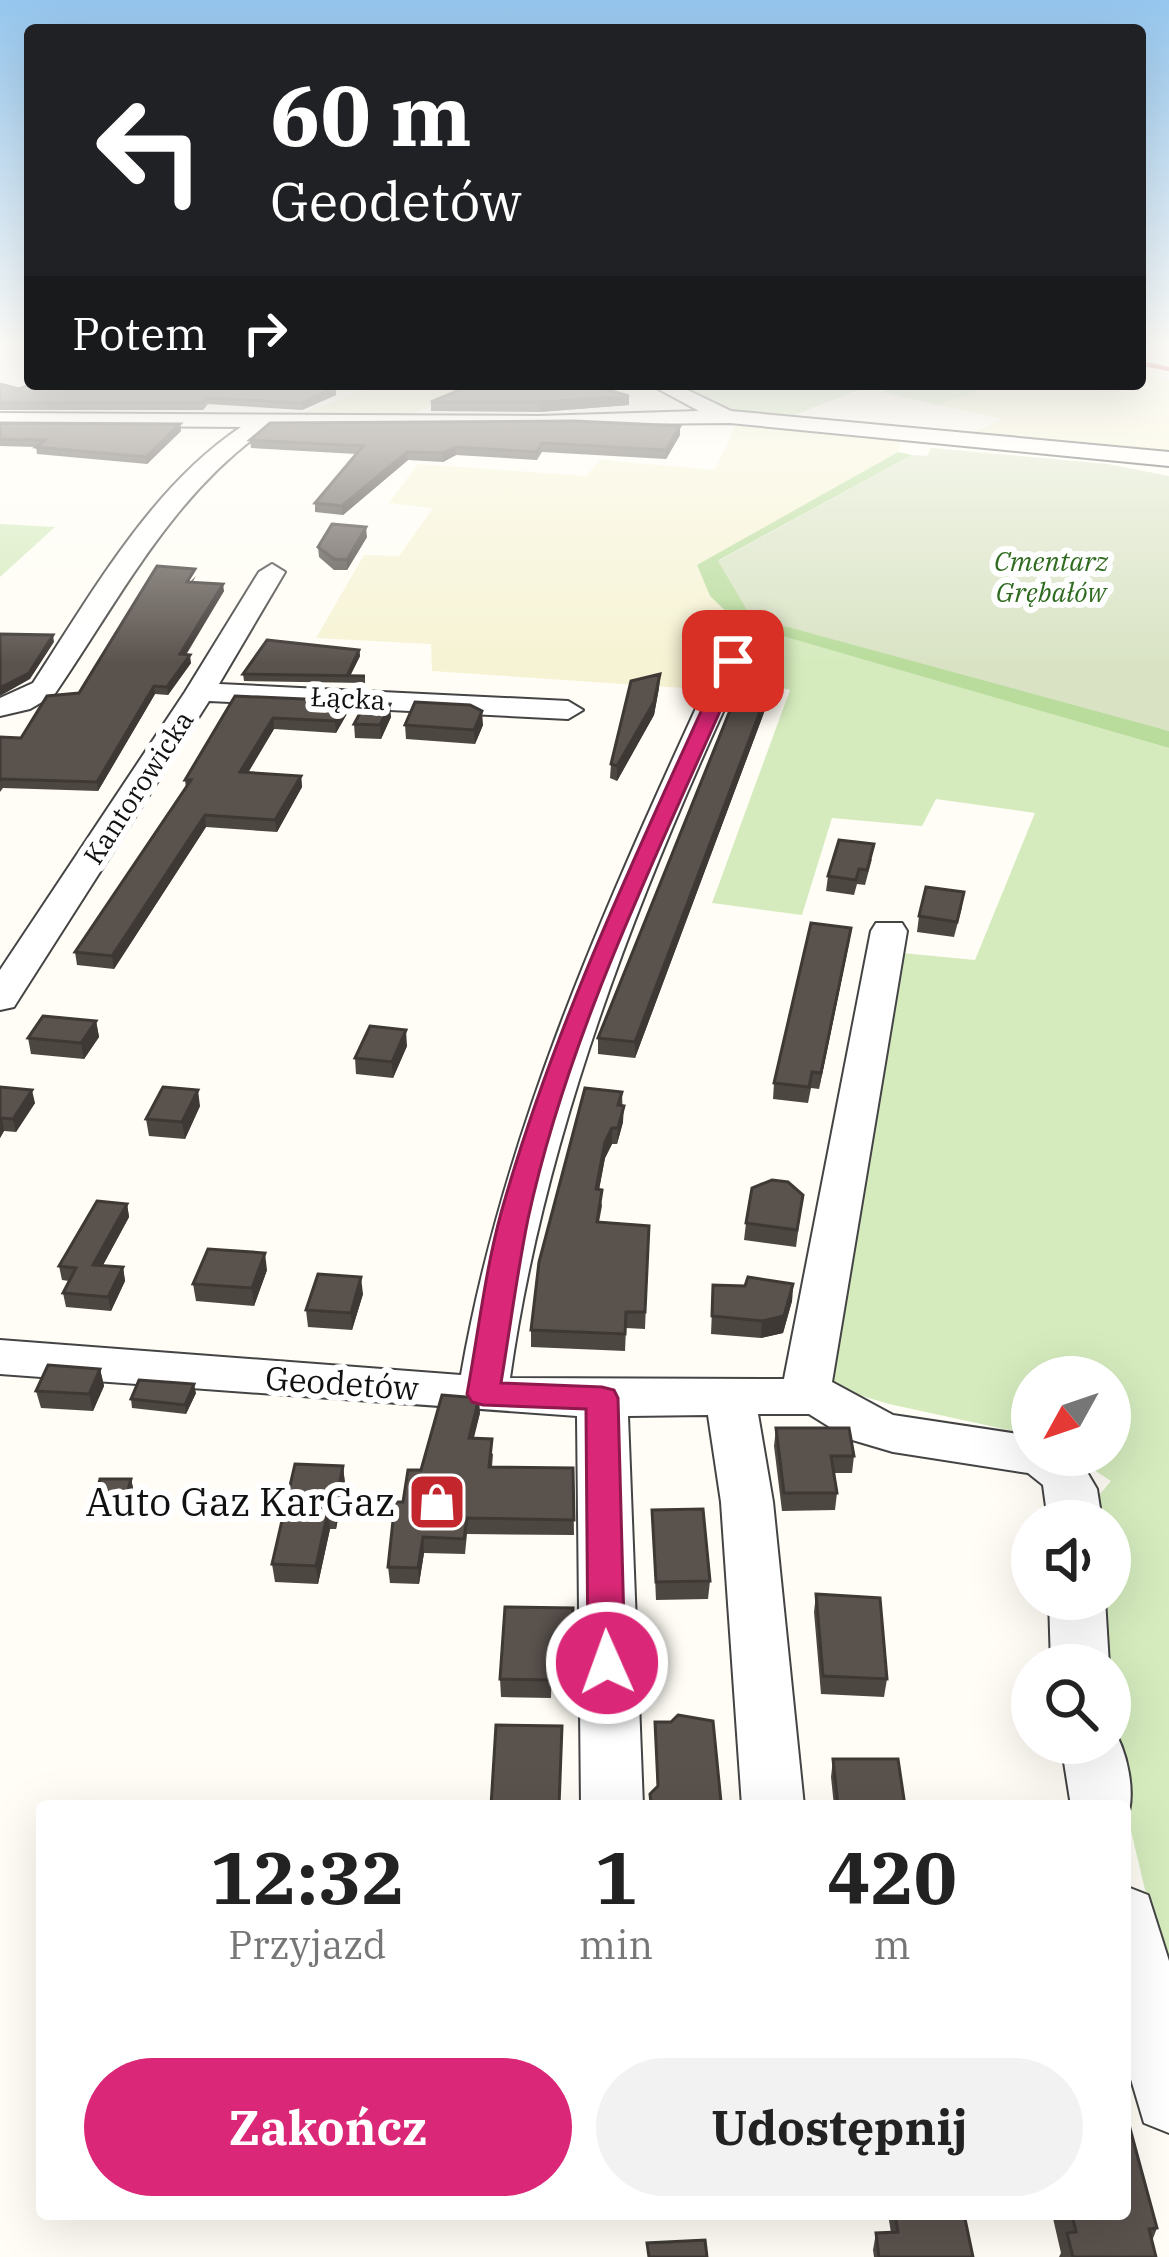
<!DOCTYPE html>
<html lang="pl">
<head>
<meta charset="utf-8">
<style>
	:root { --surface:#fff; --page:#f2f2f2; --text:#222; --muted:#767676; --accent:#db2777 }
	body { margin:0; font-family:"IBM Plex Serif",serif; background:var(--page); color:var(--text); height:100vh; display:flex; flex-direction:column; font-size:45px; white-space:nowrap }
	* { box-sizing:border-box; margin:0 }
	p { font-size:39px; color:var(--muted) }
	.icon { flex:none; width:66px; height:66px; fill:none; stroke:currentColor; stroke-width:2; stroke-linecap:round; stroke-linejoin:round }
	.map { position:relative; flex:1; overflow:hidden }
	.sheet { position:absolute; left:36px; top:1800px; width:1095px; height:420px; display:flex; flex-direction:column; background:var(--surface); border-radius:12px; box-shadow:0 12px 48px #0002 }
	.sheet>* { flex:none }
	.guide { position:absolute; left:24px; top:24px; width:1122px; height:366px; border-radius:12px; box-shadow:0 12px 48px #0002; background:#202124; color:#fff; overflow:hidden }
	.needle { width:78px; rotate:230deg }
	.controls { position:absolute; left:1011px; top:1356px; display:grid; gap:24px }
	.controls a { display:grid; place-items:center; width:120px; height:120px; border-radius:50%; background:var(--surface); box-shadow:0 12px 48px #0002; font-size:60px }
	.pin { position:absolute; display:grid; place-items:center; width:102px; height:102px; color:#fff; margin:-51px; border-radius:24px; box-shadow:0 6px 18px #0006 }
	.me { position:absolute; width:132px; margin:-66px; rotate:358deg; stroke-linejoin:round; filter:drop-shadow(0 0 9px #0008) }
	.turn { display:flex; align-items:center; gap:42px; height:252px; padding:0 48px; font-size:54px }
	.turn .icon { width:156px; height:156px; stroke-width:2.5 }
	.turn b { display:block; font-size:84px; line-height:102px }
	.then { display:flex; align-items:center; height:114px; padding:0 48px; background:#0003; gap:24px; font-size:45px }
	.eta { display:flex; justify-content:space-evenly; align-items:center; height:204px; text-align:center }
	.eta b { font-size:72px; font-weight:700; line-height:84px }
	.action { display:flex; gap:24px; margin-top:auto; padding:24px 48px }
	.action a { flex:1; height:138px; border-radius:72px; background:var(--accent); color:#fff; font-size:48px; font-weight:700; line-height:138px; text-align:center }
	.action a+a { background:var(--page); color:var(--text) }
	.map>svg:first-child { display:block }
	.farmland { fill:#f6f3d4 }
	.green { fill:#d5ebbd }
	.forest { fill:#b9dc9c }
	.cemetery { fill:#d9e3c4 }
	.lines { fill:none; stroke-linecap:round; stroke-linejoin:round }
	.minor-casing { stroke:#444; stroke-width:4 }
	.minor { fill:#fff; fill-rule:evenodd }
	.rail { stroke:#c4262e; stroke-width:4.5 }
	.wall { fill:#4d4742 }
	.shaded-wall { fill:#3f3936 }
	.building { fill:#5a524d; stroke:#3f3936; stroke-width:3 }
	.route { fill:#db2777; stroke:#8e194d; stroke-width:3 }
	.labels { text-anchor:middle; stroke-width:12; stroke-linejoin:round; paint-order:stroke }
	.far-park-label { font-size:27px; font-style:italic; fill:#2f6b1f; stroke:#fff }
	.far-street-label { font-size:27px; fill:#111; stroke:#fff }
	.street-label { font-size:33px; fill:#111; stroke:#fff }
	.near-poi-label { font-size:39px; fill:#111; stroke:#fff; text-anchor:end }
</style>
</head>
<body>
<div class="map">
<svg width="1169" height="2257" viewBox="0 0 1169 2257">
	<rect width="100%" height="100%" fill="#fffdf5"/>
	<path class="farmland" d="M1140 374 1169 380V453L969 435 1001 419 939 405 996 384H1140Z
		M381 384H476L399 420 292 417Z
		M736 425 901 440 898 452 697 565 710 596 738 623 713 690 432 671 431 644 316 638 364 555 399 556 433 508 389 503 418 464 586 476 600 460 715 470Z"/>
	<path class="green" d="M673 384H873L777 422 725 410Z
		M905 384H996L939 405 881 392Z
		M0 524 55 527 0 577Z
		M760 629 1169 748V1990L1110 1743V1665H1097L1091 1599H1110V1521H1085V1512L1111 1481 1071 1455H1110V1377H1032V1435L889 1404 816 1382 892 952 975 960 1035 813 936 799 922 826 832 818 802 915 712 903 790 690 734 676Z"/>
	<path class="forest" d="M898 452 912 455 719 560 1169 731V748L738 623 710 596 697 565Z"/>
	<path class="cemetery" d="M931 448 1108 464 1169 476V731L751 617 718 561 912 455 927 456Z"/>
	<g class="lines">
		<g class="minor-casing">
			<path id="minor" d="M649 384H675L731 411 1169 452V466L730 423 269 427C171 495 120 599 54 695L30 709 0 716V698L33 683C92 593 150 488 241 427L0 425V413L539 416 699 411Z
				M272 564 285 572 219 684 568 701 583 710 568 719 209 701 19 999 14 1007 0 1010V970L185 692 259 572Z
				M733 651 747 660C641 886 545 1130 510 1378L784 1379 871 931 876 923H902L907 931 832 1382 893 1415 1032 1436V1455H1077L1097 1489 1102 1521H1048L1043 1485 1028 1473 893 1452 849 1439 809 1414H758L773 1502 804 1806H742L721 1502 708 1415 628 1416 643 1806H581L577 1416 0 1374V1340L461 1375C502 1139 598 922 697 706L719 660Z
				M1049 1599H1105L1109 1665H1051Z
				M1110 1724C1127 1748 1138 1796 1125 1823V1806H1071L1061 1743H1110Z
				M1125 1886 1148 1895 1169 1961V2133L1144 2123 1125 2059Z"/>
		</g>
		<use href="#minor" class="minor"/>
		<path class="rail" d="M1140 363 1169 369"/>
	</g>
	<path class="wall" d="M0 384 19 389 174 386 336 395 302 410 208 404 203 410H0Z
		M594 386 629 396V405L539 412 431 411V402Z
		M0 423 180 424 181 431 147 464 37 454 36 447 0 446Z
		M680 426V435L666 459 542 452 537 460 456 455 443 462 408 460 343 515 315 512V503L356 454 251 448 250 440Z
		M367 537 347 570H334L319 557 318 547Z
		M196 576 192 583 224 591 186 655 191 663 168 695 155 694 98 791 3 788 0 792V737L21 738 79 693Z
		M359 650 360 656 350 676H365V683L244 681 243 674Z
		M660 674 659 688 654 715 617 781 610 778 611 764Z
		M235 696 347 701 348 712 336 733 274 729 248 773 301 776 302 787 277 832 206 827 114 969 77 965 75 952 186 788 185 780Z
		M769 699 635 1058 598 1054V1038Z
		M391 717 381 739 355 738 354 724Z
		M405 725H483L475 744 406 739Z
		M872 859 865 885 857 884 854 895 826 891 828 876Z
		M962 907 954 937 917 932 919 916Z
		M851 928 849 943 819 1089 811 1088 808 1103 773 1099 774 1083Z
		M96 1021 99 1037 84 1059 31 1054 28 1038Z
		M407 1046 393 1078 356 1074 355 1058Z
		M0 1087 35 1103 16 1132 4 1131 0 1138Z
		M622 1092 623 1122 617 1144H612L605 1158 599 1189 602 1206 599 1222 649 1226 645 1329 626 1328 625 1351 531 1347V1330Z
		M200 1106 185 1139 149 1136 146 1119Z
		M803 1195 796 1247 744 1240 746 1223Z
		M127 1204 129 1217 103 1265 123 1267 125 1281 111 1311 66 1307 63 1293 69 1281 62 1280 59 1266Z
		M267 1270 254 1306 196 1301 193 1284Z
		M793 1284 792 1301 783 1333 761 1338 711 1334 713 1285 745 1286Z
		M363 1294 352 1330 308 1327 306 1310Z
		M100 1369 104 1386 93 1411 41 1408 36 1391Z
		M196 1393 186 1414 132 1408 131 1399Z
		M480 1413 473 1438 493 1454 492 1467 573 1468 574 1535 467 1534 465 1554 424 1553 419 1584 390 1583 388 1567 403 1502 421 1470Z
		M776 1428 854 1456 852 1473H834L837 1493 835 1510 782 1511 774 1446Z
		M343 1466 345 1484 336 1529H330L318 1584 275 1582 272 1564Z
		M131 1479 133 1488 125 1518 94 1517 92 1508Z
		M652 1510 710 1581 708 1599 656 1600Z
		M816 1594 887 1679 884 1697 821 1694 814 1612Z
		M573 1608 571 1662 552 1661 551 1698 501 1697 500 1679Z
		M713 1721 720 1806H650V1794L657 1787 655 1722Z
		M833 1759 905 1806H834L831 1777Z
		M888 2214H964L973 2257H874L873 2250 876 2233H891Z
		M1052 2214H1125L1157 2228 1152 2241 1156 2257H1059L1061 2253Z"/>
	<path class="shaded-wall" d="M336 388V395L302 410 301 403Z
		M629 396V405L539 412V402Z
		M180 424 181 431 147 464 146 457Z
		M680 426V435L666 459V450Z
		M456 447V455L443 462V453Z
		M407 452 408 460 343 515 342 506Z
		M366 527 367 537 347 570V560Z
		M223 584 224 591 181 662 180 654Z
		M53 635 54 642 30 679 0 696V688Z
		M359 650 360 656 350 676H347Z
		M190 655 191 663 168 695 167 687Z
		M660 674 659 688 654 715 617 781V766Z
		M770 685 769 699 635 1058V1042Z
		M154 686 155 694 98 791 97 782Z
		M347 701 348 712 336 733 335 721Z
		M390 704 391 717 381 739 380 725Z
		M482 711 483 725 475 744 474 730Z
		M273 718 274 729 241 784 240 772Z
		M301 776 302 787 277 832 275 820Z
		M205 815 206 827 114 969 112 956Z
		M851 928 849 943 819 1089 821 1073Z
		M96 1021 99 1037 84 1059 81 1043Z
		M406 1030 407 1046 393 1078 392 1062Z
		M32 1090 35 1103 16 1132 13 1119Z
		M198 1090 200 1106 185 1139 182 1122Z
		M624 1106 623 1122 617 1144 618 1128Z
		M2 1118 4 1131 0 1138V1121Z
		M612 1128V1144L605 1158 596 1206V1189L605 1142Z
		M127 1204 129 1217 96 1278 93 1265Z
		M265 1253 267 1270 254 1306 252 1288Z
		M123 1267 125 1281 111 1311 108 1297Z
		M361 1277 363 1294 352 1330 351 1313Z
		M793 1284 792 1301 783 1333 761 1338 762 1321Z
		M100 1369 104 1386 93 1411 89 1394Z
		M194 1384 196 1393 186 1414 185 1405Z
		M479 1398 480 1413 470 1454 469 1438Z
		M343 1466 345 1484 336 1529 334 1511Z
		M131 1479 133 1488 125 1518 123 1509Z
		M328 1511 330 1529 318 1584 316 1566Z
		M423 1537 424 1553 419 1584 418 1568Z"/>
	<path class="building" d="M0 384 19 389 33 384H166L174 386 178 384H316L336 388 301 403 207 398 202 403H0Z
		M474 384H587L629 396 539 402H431Z
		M574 421 680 426 666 450 542 443 537 452 456 447 443 453 407 452 342 506 315 503 363 446 250 440 270 423Z
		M0 423 180 424 146 457 36 447 45 440 0 439Z
		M332 524 366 527 347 560 334 559 318 547Z
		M157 566 195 569 187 582 223 584 180 654 190 655 167 687 154 686 97 782 1 779 0 781V737L21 738 47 696 79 693Z
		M0 634 53 635 29 673 0 688Z
		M267 640 359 650 347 676H365L243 674Z
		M660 674 654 702 617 766 611 764 631 681Z
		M741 683 770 685 635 1042 598 1038Z
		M235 696 347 701 335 721 273 718 240 772 301 776 275 820 205 815 112 956 75 952 191 780H185Z
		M366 702 390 704 380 725 354 724Z
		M415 702 470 705 482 711 474 730 405 725Z
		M839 840 874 844 867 870 859 869 856 880 828 876Z
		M926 887 964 892 957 922 919 916Z
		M811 923 851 928 821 1073 812 1072 809 1087 774 1083Z
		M43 1016 96 1021 81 1043 28 1038Z
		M370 1026 406 1030 392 1062 355 1058Z
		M0 1087 32 1090 13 1119 2 1118 0 1121Z
		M163 1087 198 1090 182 1122 146 1119Z
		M585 1088 622 1092 618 1105 624 1106 618 1128H612L605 1142 596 1189 602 1190 597 1222 649 1226 645 1312H626L625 1334 531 1330 539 1262Z
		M772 1180 788 1182 803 1195 797 1230 746 1223 752 1188Z
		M97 1201 127 1204 93 1265 123 1267 108 1297 63 1293 76 1268 59 1266Z
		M208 1249 265 1253 252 1288 193 1284Z
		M318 1274 361 1277 351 1313 306 1310Z
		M748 1277 793 1284 784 1316 762 1321 712 1316 713 1285 745 1286Z
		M48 1365 100 1369 89 1394 36 1391Z
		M139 1380 194 1384 185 1405 131 1399Z
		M442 1395 479 1398 469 1438 492 1439 489 1467 573 1468 574 1520 467 1518 464 1539 423 1537 418 1568 388 1567 395 1502H403L408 1470H421Z
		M776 1428H849L854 1456H831L837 1493H784Z
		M295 1464 343 1466 334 1511H328L316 1566 272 1564Z
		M100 1479H131L123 1509 92 1508Z
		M703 1509 710 1581 656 1582 652 1510Z
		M816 1594 880 1598 887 1679 823 1676Z
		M505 1607 573 1608 571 1644 552 1643 551 1680 500 1679Z
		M678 1715 713 1721 721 1802 680 1803 676 1806H654L651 1804 650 1794 658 1786 655 1722H671Z
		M496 1725 562 1726 559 1806H491Z
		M833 1759H898L905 1806H838Z
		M1125 2110 1157 2228 1149 2229 1156 2257H1073L1067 2233 1076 2232 1072 2214H1125Z
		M895 2214H964L973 2257H879L876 2233 898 2232Z
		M705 2240 707 2257H649L647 2243Z"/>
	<linearGradient id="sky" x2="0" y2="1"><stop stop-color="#95c6ee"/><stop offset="0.52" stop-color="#fffefa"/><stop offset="1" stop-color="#fffefa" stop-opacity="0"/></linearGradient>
	<rect width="1169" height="664" fill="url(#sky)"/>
	<path class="route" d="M733 655 742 661C664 842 570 1025 528 1219 517 1273 510 1329 501 1383L602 1387 614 1390 618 1398 625 1663 620 1674 607 1679 593 1674 588 1663 586 1409 483 1405 472 1402 467 1394C478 1334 485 1272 501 1213 555 1021 642 842 724 661Z"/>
	<defs>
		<g id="shop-square" transform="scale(3)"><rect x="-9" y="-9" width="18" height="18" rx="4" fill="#c4262e" stroke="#fff"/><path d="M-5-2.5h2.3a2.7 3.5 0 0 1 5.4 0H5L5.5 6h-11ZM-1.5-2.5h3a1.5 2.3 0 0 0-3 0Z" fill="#fff"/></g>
	</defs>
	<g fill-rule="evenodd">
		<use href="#shop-square" x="437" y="1502"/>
	</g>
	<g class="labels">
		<g class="far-park-label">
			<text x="1051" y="571">Cmentarz<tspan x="1051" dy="31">Grębałów</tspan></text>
		</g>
		<g class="far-street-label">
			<text transform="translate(348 699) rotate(3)" y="9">Łącka</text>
			<text transform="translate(139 788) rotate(-57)" y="9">Kantorowicka</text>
		</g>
		<g class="street-label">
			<text transform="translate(342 1383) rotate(4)" y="12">Geodetów</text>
		</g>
		<g class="near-poi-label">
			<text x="395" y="1516">Auto Gaz KarGaz</text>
		</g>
	</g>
</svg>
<div class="controls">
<a><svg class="needle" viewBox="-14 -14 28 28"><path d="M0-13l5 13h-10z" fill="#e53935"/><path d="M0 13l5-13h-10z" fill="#767676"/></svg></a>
<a><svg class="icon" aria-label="sound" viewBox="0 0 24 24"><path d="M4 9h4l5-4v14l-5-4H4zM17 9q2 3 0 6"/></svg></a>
<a><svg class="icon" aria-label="search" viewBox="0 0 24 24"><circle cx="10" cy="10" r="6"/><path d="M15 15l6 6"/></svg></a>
</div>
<div class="pin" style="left:733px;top:661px;background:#d93025"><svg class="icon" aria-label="arrive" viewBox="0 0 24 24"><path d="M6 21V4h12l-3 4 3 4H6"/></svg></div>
<svg class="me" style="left:607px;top:1663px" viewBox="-20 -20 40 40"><circle r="17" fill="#db2777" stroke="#fff" stroke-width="3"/><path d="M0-11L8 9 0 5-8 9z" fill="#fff"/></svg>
<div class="guide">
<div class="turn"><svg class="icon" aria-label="left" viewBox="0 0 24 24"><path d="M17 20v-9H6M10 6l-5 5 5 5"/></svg><div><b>60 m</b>Geodetów</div></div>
<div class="then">Potem<svg class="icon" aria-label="right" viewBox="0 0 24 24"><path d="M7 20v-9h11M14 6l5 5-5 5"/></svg></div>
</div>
<section class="sheet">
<div class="eta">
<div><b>12:32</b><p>Przyjazd</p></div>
<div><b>1</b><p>min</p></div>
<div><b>420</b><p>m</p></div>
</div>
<div class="action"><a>Zakończ</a><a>Udostępnij</a></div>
</section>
</div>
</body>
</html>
